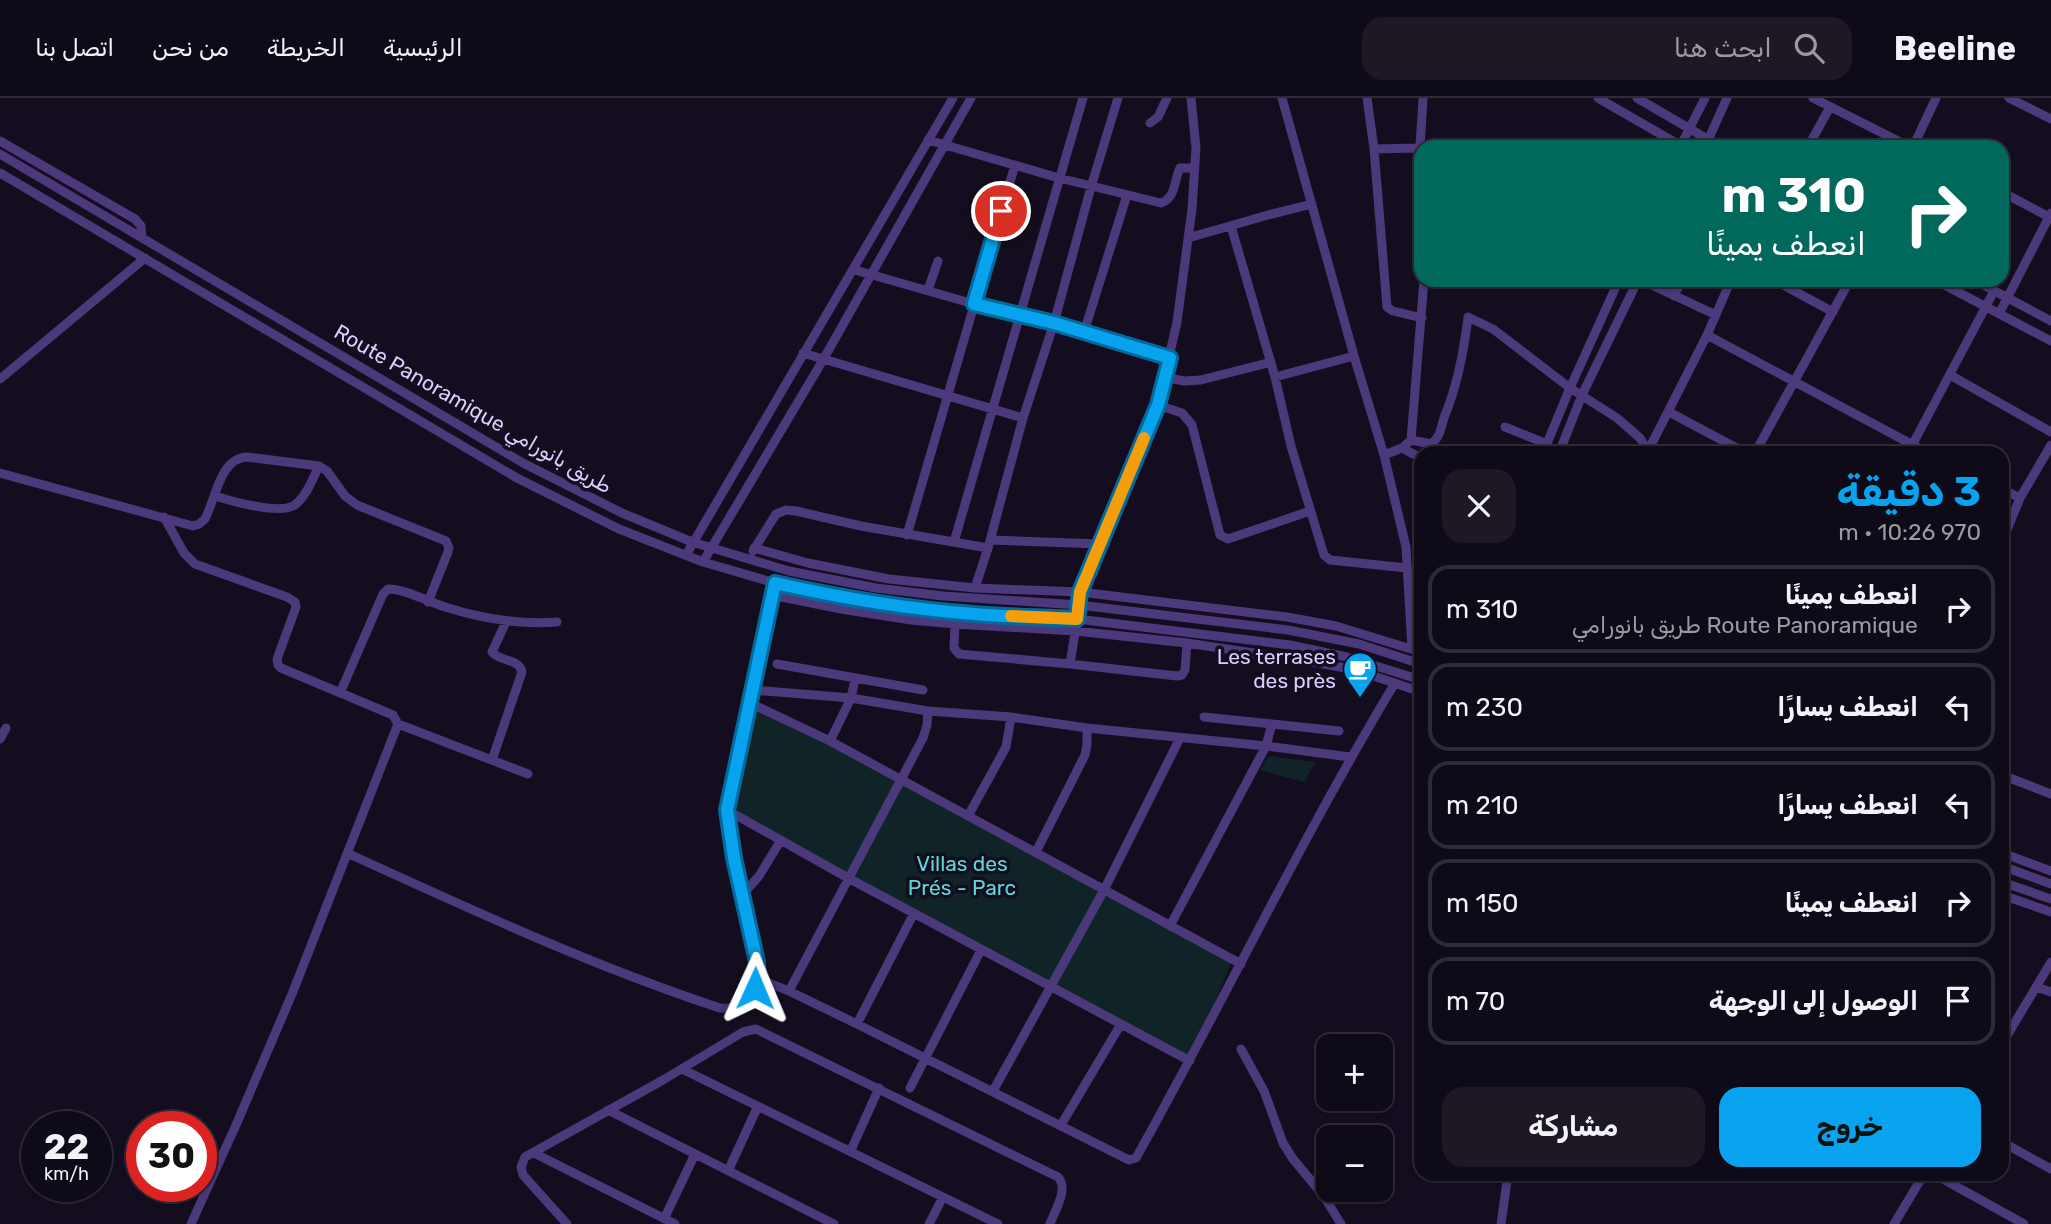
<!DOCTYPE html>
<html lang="ar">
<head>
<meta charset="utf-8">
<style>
	:root { --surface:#0f0a17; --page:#1d1824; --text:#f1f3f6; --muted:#9b9aa1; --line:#2f2b36; --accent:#08a3ee }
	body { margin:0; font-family:Rubik,Vazirmatn,sans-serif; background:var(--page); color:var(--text); direction:rtl; height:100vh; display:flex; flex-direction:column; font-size:26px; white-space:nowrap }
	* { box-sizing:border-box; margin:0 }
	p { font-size:23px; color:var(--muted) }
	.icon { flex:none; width:38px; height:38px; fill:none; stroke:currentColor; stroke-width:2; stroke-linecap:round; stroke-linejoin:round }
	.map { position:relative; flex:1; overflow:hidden; direction:ltr }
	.panel { position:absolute; left:1414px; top:348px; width:595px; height:735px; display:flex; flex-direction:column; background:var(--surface); border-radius:21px; box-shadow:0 2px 5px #0004,0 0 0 2px var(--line); direction:rtl }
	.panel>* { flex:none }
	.guide { position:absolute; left:1414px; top:42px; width:595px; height:147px; border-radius:21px; box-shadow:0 2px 5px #0004,0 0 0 2px var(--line); direction:rtl; background:#00695c; color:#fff; overflow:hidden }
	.fabs { position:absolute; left:1316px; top:936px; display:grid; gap:14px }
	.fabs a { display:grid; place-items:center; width:77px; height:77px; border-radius:14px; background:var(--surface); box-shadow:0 2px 5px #0004,0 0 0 2px var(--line); font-size:35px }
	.speed { position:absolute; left:21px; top:1013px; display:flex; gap:14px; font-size:35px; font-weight:700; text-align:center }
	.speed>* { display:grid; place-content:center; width:91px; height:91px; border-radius:50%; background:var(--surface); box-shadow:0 2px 5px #0004,0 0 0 2px var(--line); line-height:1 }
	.speed small { font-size:18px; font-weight:400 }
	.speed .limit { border:10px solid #d22; background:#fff; color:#111 }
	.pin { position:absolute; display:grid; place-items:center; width:60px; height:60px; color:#fff; margin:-30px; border:4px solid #fff; border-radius:50%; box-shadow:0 2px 7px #0007 }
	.me { position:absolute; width:77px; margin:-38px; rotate:1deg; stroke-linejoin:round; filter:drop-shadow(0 0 5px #0008) }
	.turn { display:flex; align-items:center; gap:24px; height:147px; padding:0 28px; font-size:32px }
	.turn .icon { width:91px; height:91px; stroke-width:2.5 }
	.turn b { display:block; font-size:49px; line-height:60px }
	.round { display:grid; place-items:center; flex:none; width:74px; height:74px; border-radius:21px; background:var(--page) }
	.overview { display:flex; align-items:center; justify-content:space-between; height:119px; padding:0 28px }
	h1 { font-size:42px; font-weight:700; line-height:52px; color:var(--accent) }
	.cta { display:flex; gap:14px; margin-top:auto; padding:14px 28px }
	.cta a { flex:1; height:80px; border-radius:21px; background:var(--accent); color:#111; font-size:28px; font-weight:700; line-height:80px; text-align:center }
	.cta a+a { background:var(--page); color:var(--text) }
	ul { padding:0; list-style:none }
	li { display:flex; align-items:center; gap:21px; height:88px; margin:0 14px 10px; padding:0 14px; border:4px solid var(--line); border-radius:21px }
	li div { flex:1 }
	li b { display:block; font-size:26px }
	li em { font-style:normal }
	header { display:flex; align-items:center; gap:42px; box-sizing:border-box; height:98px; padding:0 35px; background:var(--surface); border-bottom:2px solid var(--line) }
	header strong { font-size:33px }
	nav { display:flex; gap:38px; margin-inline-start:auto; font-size:24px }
	.search { width:490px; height:63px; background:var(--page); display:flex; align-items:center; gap:18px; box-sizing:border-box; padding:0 24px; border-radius:21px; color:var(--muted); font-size:26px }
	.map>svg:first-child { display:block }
	.green { fill:#102428 }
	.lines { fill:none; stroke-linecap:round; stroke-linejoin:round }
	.minor { stroke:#4b397c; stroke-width:9 }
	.route-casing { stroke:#056a9b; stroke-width:18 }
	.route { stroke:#08a3ee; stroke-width:12 }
	.slow { stroke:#f59e0b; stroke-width:12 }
	.labels { text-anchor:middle; stroke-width:7; stroke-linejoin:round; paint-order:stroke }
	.street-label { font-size:21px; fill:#ddccfd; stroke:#140d1f }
	.poi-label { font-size:21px; fill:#ddccfd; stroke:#140d1f; text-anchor:end }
	.park-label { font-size:21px; fill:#5bdad7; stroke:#140d1f }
</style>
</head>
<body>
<header>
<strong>Beeline</strong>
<div class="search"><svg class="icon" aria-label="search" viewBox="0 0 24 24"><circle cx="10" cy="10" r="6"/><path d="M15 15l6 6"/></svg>ابحث هنا</div>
<nav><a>الرئيسية</a><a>الخريطة</a><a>من نحن</a><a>اتصل بنا</a></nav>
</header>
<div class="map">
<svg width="2051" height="1126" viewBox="0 0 2051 1126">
	<rect width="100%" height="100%" fill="#140d1f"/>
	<path class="green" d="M750 605 1233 861 1190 963 727 712Z
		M1268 658 1316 664 1304 684 1260 672Z"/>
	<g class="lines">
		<path class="minor" d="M1191 0 1196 50 1192 111 1177 224 1158 307 1182 315 1192 327 1220 437 1228 441 1310 413
			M1282 0 1354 258 1384 357 1406 449 1412 551
			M1367 0 1374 51 1387 209 1393 213 1422 220
			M1598 0 1683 49
			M1637 0 1721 49
			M1813 0 1910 49
			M2009 0 2051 21
			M1150 25 1158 19 1167 0
			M928 42 1059 80 1161 105C1176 100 1174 82 1180 70H1195
			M0 43 135 121 141 128 142 139
			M1420 48 1421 83
			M1680 49 1705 0
			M1705 49 1727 0
			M1808 49 1830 9
			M1913 49 1936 0
			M1374 51 1416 50 1420 48 1423 0
			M0 56 523 365 622 415 692 444 789 473 876 490 943 498 1079 507 1288 532 1359 546 1421 566
			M0 75 517 380 619 431 703 464 775 485 859 502 978 517 1077 521 1290 547 1347 559 1421 582
			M2002 94 2051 120
			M1231 128 1275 279 1291 348 1324 457 1330 462 1407 470
			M1188 140 1268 117 1312 106
			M855 172 974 206 1054 225 1170 260
			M1641 182 1716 217
			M1774 182 1833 214
			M1935 182 2051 243
			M1974 182 2051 223
			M928 192 938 163
			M1674 198 1682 182
			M1999 216 2051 115
			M1084 234 1127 97
			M1707 237 1928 355
			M803 255 1023 320
			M1950 277 2051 334
			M1164 279 1184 283 1201 282 1271 264
			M1275 279 1354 258
			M0 281 145 160
			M1669 314 1746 355
			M1505 329 1547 346
			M1411 342 1431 346C1441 339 1441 328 1445 317 1458 286 1464 252 1468 219L1493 231 1570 290 1617 320 1640 340 1649 355
			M1402 350 1411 342 1424 182
			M1648 353 1707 237 1731 182
			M1543 355 1570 290 1619 182
			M1559 355 1582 297 1638 182
			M1755 355 1850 182
			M1908 355 1994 193
			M1384 357 1402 350 1421 360
			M0 375 193 428 199 426 205 421C216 400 220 360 247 359L319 368 327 373 345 398 357 407 446 443 449 450 448 454 428 504
			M2002 391 2020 400
			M215 398C231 403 283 418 296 406 307 397 313 380 319 368
			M164 419 184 455 195 466 287 499 295 504 296 509 277 561 278 567 281 570 393 617 398 626 292 896 236 1027 191 1126
			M907 437 1015 67
			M991 442 1101 446
			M954 444 1083 0
			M2002 444 2020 400 2051 347
			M754 450 808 465 889 481 975 490 1080 494 1287 519 1336 528 1421 554
			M988 450 1023 320 1054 225 1091 89 1118 0
			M753 453 776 416 786 412 796 413 861 428 988 450 975 490
			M686 457 953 0
			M703 464 823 262 971 0
			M1080 496 1158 307
			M772 497 841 511 911 522 955 526 1075 533 1187 545 1319 565 1356 572 1421 594
			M955 526 954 550 959 556 1070 566 1177 578 1182 577 1185 572 1187 545
			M777 566 923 592
			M1070 566 1076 528
			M753 592 851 600 928 613 1011 619 1087 630 1266 648 1350 659
			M340 595 383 496 388 491C403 490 429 504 445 509 483 521 518 527 557 524
			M750 605 830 643 1241 866
			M1204 619 1339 633
			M398 626 528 676
			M0 641 6 630
			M830 643 851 600 855 581
			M492 662 522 574C519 560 500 564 492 554L506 524
			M2002 677 2051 696
			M727 712 848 780 1190 963
			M968 718 1006 649 1011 619
			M1036 754 1085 657 1087 646V630
			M347 755C470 811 592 868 720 910 752 912 758 891 757 864L734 760 727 712 775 485
			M2002 755 2051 773
			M2002 768 2051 786
			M2002 784 2051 801
			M743 796 759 778 781 742
			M2002 797 2051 814
			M1170 828 1266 648 1272 626
			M758 881 789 893 857 926 1129 1062 1136 1060C1224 903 1302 739 1395 585
			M2037 889 2051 894
			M789 893 923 640 927 627 928 613
			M857 926 914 815
			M2002 946 2051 864
			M1241 951 1264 993 1283 1045 1293 1061 1323 1097 1341 1126
			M682 971 998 1126
			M910 990 981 852
			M993 993 1104 792 1180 640
			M608 1012 834 1126
			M1061 1027 1121 926
			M2002 1044 2051 1071
			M851 1052 879 990
			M534 1055 675 1126
			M728 1073 758 1008
			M1934 1076 2024 1126
			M664 1121 695 1056
			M567 1126 523 1077 521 1069 525 1059 663 982 743 934 756 931 1058 1079C1069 1091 1055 1112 1050 1126
			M929 1126 943 1099
			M1501 1126 1508 1076
			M1894 1126 1924 1076"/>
	</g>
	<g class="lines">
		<g class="route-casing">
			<path id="route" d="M755 890 758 881 757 864 734 760 727 712 775 485C841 500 907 511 974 516 1008 519 1043 519 1077 521L1080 494 1158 307 1170 260 1054 225 974 206 1001 113"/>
		</g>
		<use href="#route" class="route"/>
		<path class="slow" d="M1011 518 1077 521 1080 494 1144 340"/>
	</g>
	<defs>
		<g id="cafe-pin" transform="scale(1.75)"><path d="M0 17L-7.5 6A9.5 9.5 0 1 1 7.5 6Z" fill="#08a3ee" stroke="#140d1f"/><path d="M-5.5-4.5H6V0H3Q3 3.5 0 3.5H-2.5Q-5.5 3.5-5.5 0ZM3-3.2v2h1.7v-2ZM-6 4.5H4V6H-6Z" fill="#fff"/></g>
	</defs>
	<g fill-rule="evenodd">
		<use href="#cafe-pin" x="1360" y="571"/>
	</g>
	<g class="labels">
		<g class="street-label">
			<text transform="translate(473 311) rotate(30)" y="7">Route Panoramique طريق بانورامي</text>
		</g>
		<g class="poi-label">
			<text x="1336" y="566">Les terrases<tspan x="1336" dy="24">des près</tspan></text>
		</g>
		<g class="park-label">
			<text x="962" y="773">Villas des<tspan x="962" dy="24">Prés - Parc</tspan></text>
		</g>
	</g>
</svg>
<div class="fabs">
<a>+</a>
<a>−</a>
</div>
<div class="speed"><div>22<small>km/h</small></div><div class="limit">30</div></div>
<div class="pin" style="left:1001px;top:113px;background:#d93025"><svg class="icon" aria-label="arrive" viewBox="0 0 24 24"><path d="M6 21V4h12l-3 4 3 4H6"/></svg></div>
<svg class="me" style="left:755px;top:890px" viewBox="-20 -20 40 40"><path d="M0-17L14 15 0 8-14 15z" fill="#08a3ee" stroke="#fff" stroke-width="4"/></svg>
<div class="guide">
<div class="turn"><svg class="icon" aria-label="right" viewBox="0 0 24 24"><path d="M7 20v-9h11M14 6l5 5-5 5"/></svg><div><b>310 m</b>انعطف يمينًا</div></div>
</div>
<section class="panel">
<div class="overview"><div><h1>3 دقيقة</h1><p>970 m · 10:26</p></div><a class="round"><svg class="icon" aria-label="close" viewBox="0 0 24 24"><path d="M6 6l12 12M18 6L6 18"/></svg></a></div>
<ul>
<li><svg class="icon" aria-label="right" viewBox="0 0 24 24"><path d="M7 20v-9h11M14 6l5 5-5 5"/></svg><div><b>انعطف يمينًا</b><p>Route Panoramique طريق بانورامي</p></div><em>310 m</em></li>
<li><svg class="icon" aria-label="left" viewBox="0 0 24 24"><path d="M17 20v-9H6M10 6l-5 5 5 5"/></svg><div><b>انعطف يسارًا</b></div><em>230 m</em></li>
<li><svg class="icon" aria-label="left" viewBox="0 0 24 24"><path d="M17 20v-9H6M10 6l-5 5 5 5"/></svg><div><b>انعطف يسارًا</b></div><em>210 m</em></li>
<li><svg class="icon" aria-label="right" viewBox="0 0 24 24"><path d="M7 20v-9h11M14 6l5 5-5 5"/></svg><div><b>انعطف يمينًا</b></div><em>150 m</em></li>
<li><svg class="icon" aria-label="arrive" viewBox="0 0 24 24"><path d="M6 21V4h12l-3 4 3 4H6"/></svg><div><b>الوصول إلى الوجهة</b></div><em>70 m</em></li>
</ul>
<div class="cta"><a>خروج</a><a>مشاركة</a></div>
</section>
</div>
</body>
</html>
